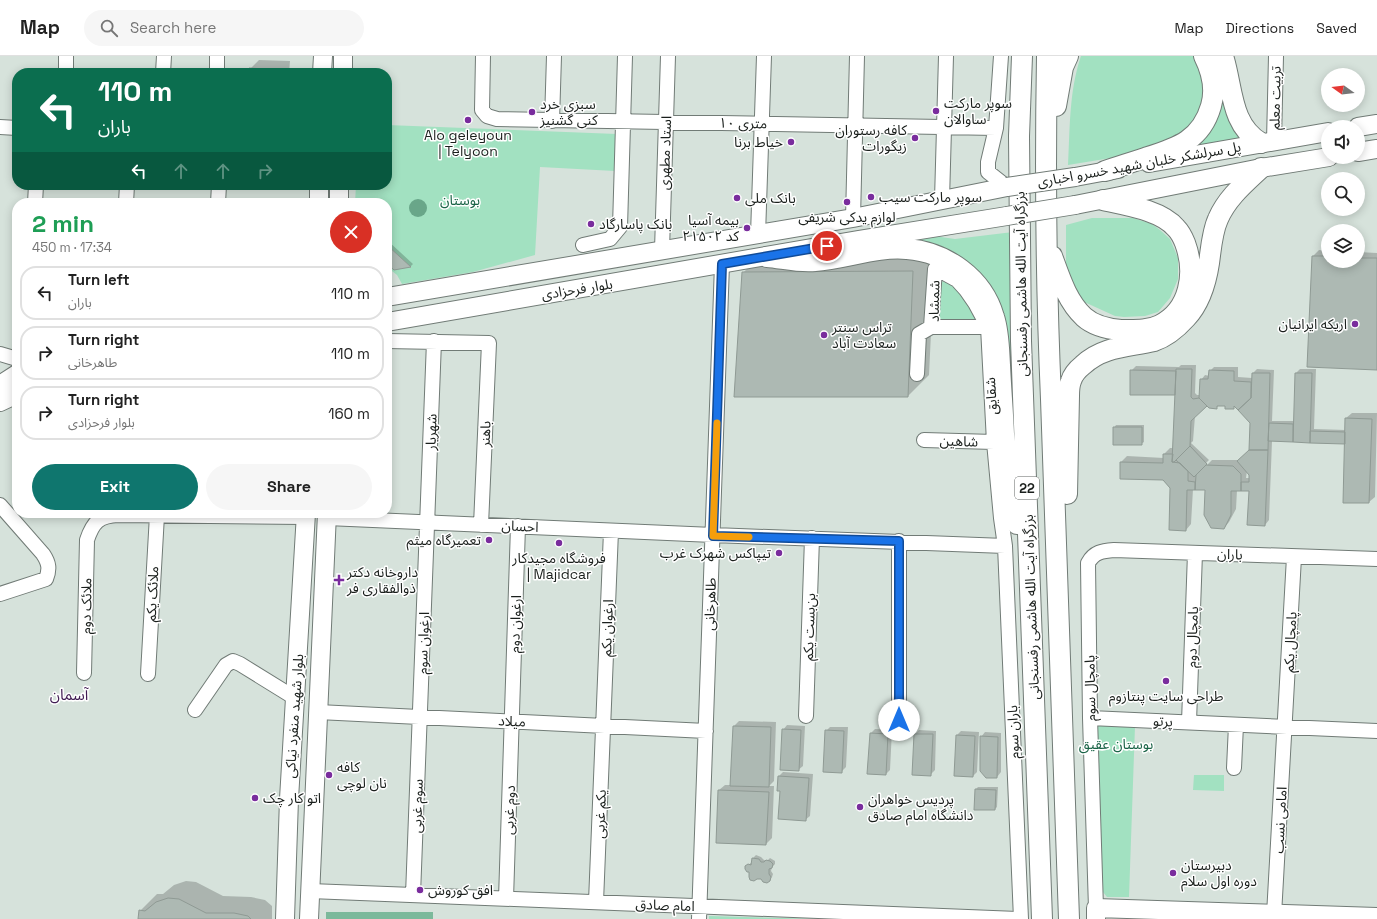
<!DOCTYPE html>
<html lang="en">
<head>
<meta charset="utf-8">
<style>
	:root { --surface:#fff; --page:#f6f6f6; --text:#222; --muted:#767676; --line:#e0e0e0; --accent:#0f766e }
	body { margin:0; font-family:"Space Grotesk","Noto Sans Arabic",sans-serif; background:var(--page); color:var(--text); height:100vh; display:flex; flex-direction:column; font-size:15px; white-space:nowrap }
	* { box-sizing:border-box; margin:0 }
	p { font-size:13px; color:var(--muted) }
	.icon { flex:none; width:22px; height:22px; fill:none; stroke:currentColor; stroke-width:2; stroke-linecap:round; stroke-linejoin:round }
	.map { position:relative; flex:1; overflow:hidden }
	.sheet { position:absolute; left:12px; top:142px; width:380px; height:320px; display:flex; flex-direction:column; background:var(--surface); border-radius:16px; box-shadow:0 2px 10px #0003 }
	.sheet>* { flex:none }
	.guide { position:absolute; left:12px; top:12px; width:380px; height:122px; border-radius:16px; box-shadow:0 2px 10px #0003; background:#0b6e4f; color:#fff; overflow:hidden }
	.needle { width:26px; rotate:284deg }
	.controls { position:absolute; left:1321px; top:12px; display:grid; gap:8px }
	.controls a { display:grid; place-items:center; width:44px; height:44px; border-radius:50%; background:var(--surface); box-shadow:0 2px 10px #0003; font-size:20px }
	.pin { position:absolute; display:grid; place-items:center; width:34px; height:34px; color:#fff; margin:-17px; border:2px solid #fff; border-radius:50%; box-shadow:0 1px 4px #0007 }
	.me { position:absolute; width:44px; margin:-22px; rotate:0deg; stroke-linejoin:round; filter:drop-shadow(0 0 3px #0008) }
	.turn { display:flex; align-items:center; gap:14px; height:84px; padding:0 20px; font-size:18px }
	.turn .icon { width:52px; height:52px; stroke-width:2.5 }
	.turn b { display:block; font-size:28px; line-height:34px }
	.lanes { display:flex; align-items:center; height:38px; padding:0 20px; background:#0003; justify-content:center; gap:20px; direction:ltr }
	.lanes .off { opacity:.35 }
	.round { display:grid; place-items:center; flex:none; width:42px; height:42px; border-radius:21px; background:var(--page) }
	.summary { display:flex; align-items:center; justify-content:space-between; height:68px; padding:0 20px }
	h1 { font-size:24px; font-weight:600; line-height:30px; color:#1e9e55 }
	.primary-button { display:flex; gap:8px; margin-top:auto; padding:8px 20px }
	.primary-button a { flex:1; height:46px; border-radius:24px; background:var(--accent); color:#fff; font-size:16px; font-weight:600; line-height:46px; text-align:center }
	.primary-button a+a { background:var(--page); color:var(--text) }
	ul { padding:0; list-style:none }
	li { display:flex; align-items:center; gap:12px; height:54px; margin:0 8px 6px; padding:0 12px; border:2px solid var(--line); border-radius:16px }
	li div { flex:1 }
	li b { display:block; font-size:15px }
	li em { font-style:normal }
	header { display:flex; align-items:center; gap:24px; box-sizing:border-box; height:56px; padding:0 20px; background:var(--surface); border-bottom:1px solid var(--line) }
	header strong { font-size:19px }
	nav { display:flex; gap:22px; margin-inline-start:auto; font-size:14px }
	.search { width:280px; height:36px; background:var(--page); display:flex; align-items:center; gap:10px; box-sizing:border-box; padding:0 14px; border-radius:22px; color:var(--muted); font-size:15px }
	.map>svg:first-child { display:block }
	.green { fill:#a2e1c1 }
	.forest { fill:#7bb99b }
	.water { fill:#69a689 }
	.shadow { fill:#0003; fill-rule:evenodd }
	.building { fill:#adb9b3; stroke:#8f9a94 }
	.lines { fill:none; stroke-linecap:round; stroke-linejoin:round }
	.minor-casing { stroke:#717b76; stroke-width:16 }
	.major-casing { stroke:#717b76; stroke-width:20 }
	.highway-casing { stroke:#717b76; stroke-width:22 }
	.minor { stroke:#fff; stroke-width:14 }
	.major { stroke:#fff; stroke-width:18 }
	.highway { stroke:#fff; stroke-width:20 }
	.major-bridge-casing { stroke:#717b76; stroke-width:20; stroke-linecap:butt }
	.major-bridge { stroke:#fff; stroke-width:18 }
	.route-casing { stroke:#114b97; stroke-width:10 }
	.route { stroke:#1a73e8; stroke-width:7 }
	.slow { stroke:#f59e0b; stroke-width:7 }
	.poi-dot { fill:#792c9d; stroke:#fff; stroke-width:1.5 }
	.labels { text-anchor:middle; stroke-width:3; stroke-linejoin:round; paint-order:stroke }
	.shield { fill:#fff; stroke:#5f6260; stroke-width:1 }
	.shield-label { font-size:13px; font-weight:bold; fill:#1a1f1c }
	.street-label { font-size:14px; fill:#1a1f1c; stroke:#fff }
	.poi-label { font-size:14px; fill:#1a1f1c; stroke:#fff; text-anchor:start }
	.park-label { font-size:14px; fill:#196346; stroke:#fff }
	.neighbourhood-label { font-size:15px; fill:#3f1b52; stroke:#fff }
</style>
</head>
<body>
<header>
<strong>Map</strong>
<div class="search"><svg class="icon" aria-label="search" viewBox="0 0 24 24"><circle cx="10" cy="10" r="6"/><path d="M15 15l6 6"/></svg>Search here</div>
<nav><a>Map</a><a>Directions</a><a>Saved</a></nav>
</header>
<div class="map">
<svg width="1377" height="863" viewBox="0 0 1377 863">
	<rect width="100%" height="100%" fill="#d6e2db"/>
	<path class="green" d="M1081 0H1198L1209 36 1191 77 1117 101 1068 109C1070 72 1069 35 1081 0Z
		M1220 31 1247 84 1185 94Z
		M387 69 617 78 615 115 540 111 535 199 473 216 402 228 397 219 387 211V147H355L356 129H387Z
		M1092 162H1133L1152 168 1160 174 1170 183 1178 202V223L1170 242 1158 256 1145 260 1124 261 1115 260 1082 245 1075 236 1066 213V169Z
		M1013 176 1022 478 1004 334 959 207 849 195 934 180 955 183Z
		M950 225 954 227 977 260 976 266 938 265 937 226Z
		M1096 669 1135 670 1129 841H1107L1103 836Z
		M1194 719H1224V735L1193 734Z
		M709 860 824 863H709Z"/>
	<path class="forest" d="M326 856H433V863H326Z"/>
	<path class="water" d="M409 152a9 9 0 1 1 18 0a9 9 0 1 1-18 0Z"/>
	<path class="shadow" d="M259 4 290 5 289 17H250V13Z
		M387 184 413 208 411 210 394 213 387 206Z
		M935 194 929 319 908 340 743 217 764 195Z
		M1319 194 1328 195V205H1358V196L1377 197V313L1313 200Z
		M1181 309H1196L1195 337 1197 339H1200L1201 324 1205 319 1210 320V315L1214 311H1238V321L1252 322 1253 317 1257 313 1274 314 1272 365H1295L1296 317 1300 313H1316L1314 373 1346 374V362L1352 357H1377L1375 441 1369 446 1346 387 1272 385 1269 464 1265 469 1250 434H1237L1236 453 1229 466 1224 472 1206 433H1193L1191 468 1186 474 1171 432 1163 424 1121 422V406L1127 400 1164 402V398L1170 392H1174L1176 338 1132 314 1136 310 1179 311ZM1207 349 1216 352 1219 349H1226L1233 352 1235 350 1251 367 1250 394 1239 404H1212L1203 413 1201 412 1209 404 1191 387 1193 385 1195 360ZM1247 415 1250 418V422H1246Z
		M1116 369H1144V386L1141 388 1114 372Z
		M739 665 776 666 774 725 769 730H774L772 782 766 788 717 786 719 734 725 729H731L734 670Z
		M787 669 805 670 803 710 798 714 783 674Z
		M830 671H848L846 711 841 716 826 675Z
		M875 673 892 674 890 714 886 718 871 677Z
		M919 674 936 675 935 714 930 719 913 718 915 678Z
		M961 675 979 676 977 716 973 720 957 679Z
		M985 676 1001 677V716L997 721 981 681Z
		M783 716 813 718 810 760 805 764 782 734 779 720Z
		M978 731H998L997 751 995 753 976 733Z
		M756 799 761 801 764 804H768L770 802 775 805V808L772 811 771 815 773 818 772 821 769 824 762 822 750 816 746 811 752 806 753 802Z
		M186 825 196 826 223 840 251 841 265 844 272 850V863H140V855L157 838H163L174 829Z"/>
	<path class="building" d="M249 12 281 14V17H249Z
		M387 189 411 211 394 214 387 208Z
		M1312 200H1328V205H1358V202H1377V314L1307 311Z
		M913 215 908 341H734L742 216Z
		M1176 313H1192L1191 341 1193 343 1199 342 1207 350 1191 365 1190 390 1174 406H1172Z
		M1130 314 1176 315 1175 339H1130Z
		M1209 314 1234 315V325L1251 326V342L1238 354 1234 350V353H1225V350H1217V353L1209 352 1199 342 1200 323H1208Z
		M1252 317H1270L1268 394H1249L1250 367 1238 354 1251 342Z
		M1295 317H1312L1310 387 1293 386Z
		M1345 362 1372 363 1369 447H1343Z
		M1269 367 1293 368V386L1268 385Z
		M1113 371H1142V389H1113Z
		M1310 375 1345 376V388L1310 387Z
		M1190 390 1207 408 1194 421 1176 404Z
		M1249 394H1268L1265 470 1247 469 1249 435H1241V426H1249V419L1237 405Z
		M1163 398H1173L1172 406 1180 407 1188 415V425L1195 426V434H1187L1186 475 1169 474 1170 432 1163 424 1120 423V406L1163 407Z
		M1206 409 1233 410 1241 418V435H1231V459L1224 473 1211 472 1204 459 1205 434H1195L1196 419Z
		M733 670 771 671 769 731 730 730Z
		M782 673 801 674 799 715 780 714Z
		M825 674 844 675 842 717 823 716Z
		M870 677 888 678 886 719 867 718Z
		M914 678H933L931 720 912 719Z
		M956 679 975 680 973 721 954 720Z
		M980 680 998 681 997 722H986L980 715Z
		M778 720 809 722 806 765 778 763 780 735H777Z
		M975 733 996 734 995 754H974Z
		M718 734 769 736 766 789 716 787Z
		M752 802 759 803 761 806H764L766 804 770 805 773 808 772 812 769 813V818L771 821 770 825 767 827 763 826 761 823H757L754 825 750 824 749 821V816H747L745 813V810L748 808 751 809Z
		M168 842 179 843 206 857H234L248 860 251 863H138L139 854 145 855 156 846Z"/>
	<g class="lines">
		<g class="minor-casing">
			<path id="minor" d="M217 0V12
				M483 0 482 54 487 60 497 63 996 72
				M1001 0 996 72 988 106V116L1007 131
				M66 17V0
				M163 17 164 0
				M552 65 554 0
				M0 71 17 72
				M1274 85 1276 0
				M942 144 946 0
				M35 147 36 129
				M126 147 127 129
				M218 147 219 129
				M853 162 857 0
				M758 179 764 0
				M583 189 610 183 620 171 625 0
				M662 194 668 0
				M931 271 935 213 946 218 957 224 966 234 975 247 988 271 994 386 1001 462 1005 490 1021 863
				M931 271H988
				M387 285 489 287 481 469
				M0 298 17 303
				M917 318 919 278 931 271
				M924 384 994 386
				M0 449 43 498C49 507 50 513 46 523L0 538
				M327 462 713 479 1005 490
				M84 617 87 484C93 466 99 460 118 459L306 461
				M148 618 157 459
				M195 654 226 609 233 605 240 608 295 642
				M318 656 706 675
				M806 660 812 482
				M1090 662 1377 675
				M899 664V485
				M1189 666 1195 497
				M1234 712 1236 669
				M310 835 1021 863
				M413 839 434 285
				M506 843 518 470
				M596 846 611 475
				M1096 852 1090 662 1088 507C1094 496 1102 495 1114 494L1377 503
				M1274 859 1294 501
				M699 863 722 208"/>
		</g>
		<g class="major-casing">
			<path id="major" d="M322 17 323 0
				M343 17V0
				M1358 71 1377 68
				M1358 96 1377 93
				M1149 107 1328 76
				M1075 121 1118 113
				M319 147V129
				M339 147V129
				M1075 149 1261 112 1329 101
				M387 241 853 162 1007 131
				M387 266 858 184 1007 160
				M0 329 17 318
				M0 346 17 338
				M285 863 289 743 306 457
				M309 863 327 457
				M1096 863V852L1377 861"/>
		</g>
		<g class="highway-casing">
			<path id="highway" d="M1022 0 1019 80 1021 285 1042 863
				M1047 0C1045 114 1046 229 1051 343L1069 863
				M1223 0C1233 31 1230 69 1261 87
				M1056 50 1063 11 1068 0
				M1105 115C1118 111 1132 106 1145 102 1176 92 1201 85 1211 50 1216 33 1212 16 1204 0
				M1052 200C1060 222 1067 245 1084 261 1094 270 1109 273 1121 274 1134 274 1148 275 1160 269 1190 254 1196 217 1185 187 1183 182 1180 176 1176 172 1161 154 1125 149 1103 144
				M767 201C781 202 800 207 815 205 845 203 877 190 907 193 946 196 983 222 994 261 999 276 999 293 1000 309 1001 332 1003 355 1004 378 1006 408 1013 438 1017 468
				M1067 438 1069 340C1069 336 1069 330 1071 325 1073 318 1078 313 1083 309 1103 290 1129 291 1154 285 1166 281 1177 272 1186 262 1200 247 1206 227 1209 207 1211 193 1212 176 1218 163 1227 142 1244 128 1261 112"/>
		</g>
		<use href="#minor" class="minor"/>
		<use href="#major" class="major"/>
		<use href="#highway" class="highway"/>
		<g class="major-bridge-casing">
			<path id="major-bridge" d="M1007 131 1075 121
				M1007 160 1075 149"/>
		</g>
		<use href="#major-bridge" class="major-bridge"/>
	</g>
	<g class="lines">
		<g class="route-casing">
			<path id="route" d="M827 190 722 208 713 480 899 485V664"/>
		</g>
		<use href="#route" class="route"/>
		<path class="slow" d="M717 367 713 480 749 481"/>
	</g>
	<g class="poi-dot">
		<circle cx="936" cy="55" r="4"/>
		<circle cx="532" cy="56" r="4"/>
		<circle cx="468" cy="64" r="4"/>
		<circle cx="915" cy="82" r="4"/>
		<circle cx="791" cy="86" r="4"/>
		<circle cx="871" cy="141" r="4"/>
		<circle cx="737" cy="142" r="4"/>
		<circle cx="847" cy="146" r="4"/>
		<circle cx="591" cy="168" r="4"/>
		<circle cx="747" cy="172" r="4"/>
		<circle cx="1355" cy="268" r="4"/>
		<circle cx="824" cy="279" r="4"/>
		<circle cx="489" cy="484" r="4"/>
		<circle cx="559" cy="487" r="4"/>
		<circle cx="779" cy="497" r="4"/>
		<path d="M337 518h4v4h4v4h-4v4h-4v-4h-4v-4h4z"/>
		<circle cx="1166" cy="625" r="4"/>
		<circle cx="329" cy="719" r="4"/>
		<circle cx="255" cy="742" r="4"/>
		<circle cx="860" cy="751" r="4"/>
		<circle cx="1173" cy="817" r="4"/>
		<circle cx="420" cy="834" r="4"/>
	</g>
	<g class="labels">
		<rect class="shield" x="1015" y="421" width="24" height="22" rx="3"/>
		<g class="shield-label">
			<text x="1027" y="437">22</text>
		</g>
		<g class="street-label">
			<text transform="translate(1275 42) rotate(-89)" y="5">تربیت معلم</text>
			<text transform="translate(743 67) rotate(1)" y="5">۱۰ متری</text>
			<text transform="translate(665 97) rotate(-88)" y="5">استاد مطهری</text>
			<text transform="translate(1139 108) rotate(-10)" y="5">پل سرلشکر خلبان شهید خسرو اخباری</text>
			<text transform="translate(1021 228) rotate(-91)" y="5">بزرگراه آیت الله هاشمی رفسنجانی</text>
			<text transform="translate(577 233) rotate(-9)" y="5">بلوار فرحزادی</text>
			<text transform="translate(934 245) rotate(-89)" y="5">شمشاد</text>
			<text transform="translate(991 340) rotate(-93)" y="5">شقایق</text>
			<text transform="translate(431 376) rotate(-88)" y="5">شهریار</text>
			<text transform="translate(485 378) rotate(-88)" y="5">باهنر</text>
			<text transform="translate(959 385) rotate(2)" y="5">شاهین</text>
			<text transform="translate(520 470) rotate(3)" y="5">احسان</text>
			<text transform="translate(1230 498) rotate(2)" y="5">باران</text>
			<text transform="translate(152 538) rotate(-87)" y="5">ملائک یکم</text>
			<text transform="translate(710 548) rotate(-88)" y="5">طاهرخانی</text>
			<text transform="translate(86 550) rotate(-89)" y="5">ملائک دوم</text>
			<text transform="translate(1031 551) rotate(-92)" y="5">بزرگراه آیت الله هاشمی رفسنجانی</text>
			<text transform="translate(515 568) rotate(-88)" y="5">ارغوان دوم</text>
			<text transform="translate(809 571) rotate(-88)" y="5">بن‌بست یکم</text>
			<text transform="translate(607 572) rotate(-88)" y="5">ارغوان یکم</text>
			<text transform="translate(1192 581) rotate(-88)" y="5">پامچال دوم</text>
			<text transform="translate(1290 586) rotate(-87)" y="5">پامچال یکم</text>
			<text transform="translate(423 587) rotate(-88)" y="5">ارغوان سوم</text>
			<text transform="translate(1090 632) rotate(-91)" y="5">پامچال سوم</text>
			<text transform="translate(294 660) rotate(-86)" y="5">بلوار شهید منفرد نیاکی</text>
			<text transform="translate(512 665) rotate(3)" y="5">میلاد</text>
			<text transform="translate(1163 665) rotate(3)" y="5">پرتو</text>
			<text transform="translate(1013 676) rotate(-92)" y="5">باران سوم</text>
			<text transform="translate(417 750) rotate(-88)" y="5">سوم غربی</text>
			<text transform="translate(509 754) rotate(-88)" y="5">دوم غربی</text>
			<text transform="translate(600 758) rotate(-88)" y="5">یکم غربی</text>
			<text transform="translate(1280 764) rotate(-87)" y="5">امامی نسب</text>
			<text transform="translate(665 849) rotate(2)" y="5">امام صادق</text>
		</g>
		<g class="poi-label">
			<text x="944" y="52">سوپر مارکت<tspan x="944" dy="16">ساوالان</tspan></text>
			<text x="540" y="53">سبزی خرد<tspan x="540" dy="16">کنی گشنیز</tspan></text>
			<text x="907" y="79" text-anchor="end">کافه رستوران<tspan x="907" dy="16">زیگورات</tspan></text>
			<text x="468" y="84" text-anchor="middle">Alo geleyoun<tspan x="468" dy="16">| Telyoon</tspan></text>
			<text x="783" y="91" text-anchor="end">خیاط برنا</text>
			<text x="879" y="146">سوپر مارکت سیب</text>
			<text x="745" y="147">بانک ملی</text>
			<text x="847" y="166" text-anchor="middle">لوازم یدکی شریفی</text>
			<text x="739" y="169" text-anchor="end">بیمه آسیا<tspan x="739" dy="16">کد ۲۱۵۰۲</tspan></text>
			<text x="599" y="173">بانک پاسارگاد</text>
			<text x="1347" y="273" text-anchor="end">اریکه ایرانیان</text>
			<text x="832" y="276">تراس سنتر<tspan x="832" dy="16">سعادت آباد</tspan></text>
			<text x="481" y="489" text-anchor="end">تعمیرگاه میثم</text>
			<text x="771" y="502" text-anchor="end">تیپاکس شهرک غرب</text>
			<text x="559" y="507" text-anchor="middle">فروشگاه مجیدکار<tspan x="559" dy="16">| Majidcar</tspan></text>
			<text x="347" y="521">داروخانه دکتر<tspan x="347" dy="16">ذوالفقاری فر</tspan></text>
			<text x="1166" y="645" text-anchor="middle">طراحی سایت پنتازوم</text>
			<text x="337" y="716">کافه<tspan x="337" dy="16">نان لوچی</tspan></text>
			<text x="263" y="747">اتو کار چک</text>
			<text x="868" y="748">پردیس خواهران<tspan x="868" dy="16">دانشگاه امام صادق</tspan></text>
			<text x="1181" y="814">دبیرستان<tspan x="1181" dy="16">دوره اول سلام</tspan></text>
			<text x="428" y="839">افق کوروش</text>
		</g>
		<g class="park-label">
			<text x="460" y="149">بوستان</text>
			<text x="1116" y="693">بوستان عقیق</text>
		</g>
		<g class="neighbourhood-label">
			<text x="69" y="644">آسمان</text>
		</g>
	</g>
</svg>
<div class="controls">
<a><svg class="needle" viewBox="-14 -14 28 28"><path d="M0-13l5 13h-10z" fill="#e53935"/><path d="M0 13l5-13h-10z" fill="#767676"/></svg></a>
<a><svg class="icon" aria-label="sound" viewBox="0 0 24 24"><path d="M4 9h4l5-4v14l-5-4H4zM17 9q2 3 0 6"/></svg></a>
<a><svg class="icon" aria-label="search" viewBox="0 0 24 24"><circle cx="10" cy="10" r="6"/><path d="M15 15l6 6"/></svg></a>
<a><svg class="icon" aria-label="layers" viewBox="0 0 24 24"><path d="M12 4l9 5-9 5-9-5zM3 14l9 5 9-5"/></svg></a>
</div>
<div class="pin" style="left:827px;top:190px;background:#d93025"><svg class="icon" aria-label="arrive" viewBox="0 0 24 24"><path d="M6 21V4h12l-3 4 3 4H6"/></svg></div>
<svg class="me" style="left:899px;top:664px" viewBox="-20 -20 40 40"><circle r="19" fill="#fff"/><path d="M0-13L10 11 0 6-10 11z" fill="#1a73e8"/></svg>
<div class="guide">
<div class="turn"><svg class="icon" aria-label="left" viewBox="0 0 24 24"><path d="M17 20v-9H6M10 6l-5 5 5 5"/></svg><div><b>110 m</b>باران</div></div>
<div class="lanes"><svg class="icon" aria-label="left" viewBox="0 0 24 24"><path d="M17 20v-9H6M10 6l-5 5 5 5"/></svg><svg class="icon off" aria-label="ahead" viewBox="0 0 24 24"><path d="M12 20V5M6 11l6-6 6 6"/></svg><svg class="icon off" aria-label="ahead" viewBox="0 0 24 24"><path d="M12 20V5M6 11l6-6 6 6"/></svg><svg class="icon off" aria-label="right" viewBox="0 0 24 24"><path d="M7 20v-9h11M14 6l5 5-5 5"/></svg></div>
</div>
<section class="sheet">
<div class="summary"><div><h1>2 min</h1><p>450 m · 17:34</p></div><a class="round" style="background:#d93025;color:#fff"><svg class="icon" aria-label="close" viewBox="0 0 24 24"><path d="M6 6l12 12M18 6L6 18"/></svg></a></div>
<ul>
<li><svg class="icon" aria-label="left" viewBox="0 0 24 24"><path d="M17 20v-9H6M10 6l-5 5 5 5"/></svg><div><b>Turn left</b><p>باران</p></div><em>110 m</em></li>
<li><svg class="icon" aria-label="right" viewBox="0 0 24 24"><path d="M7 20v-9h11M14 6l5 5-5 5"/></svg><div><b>Turn right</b><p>طاهرخانی</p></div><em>110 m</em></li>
<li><svg class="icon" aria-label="right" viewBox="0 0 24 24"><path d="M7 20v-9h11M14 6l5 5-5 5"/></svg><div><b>Turn right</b><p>بلوار فرحزادی</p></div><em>160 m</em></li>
</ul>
<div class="primary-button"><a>Exit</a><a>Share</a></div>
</section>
</div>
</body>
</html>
